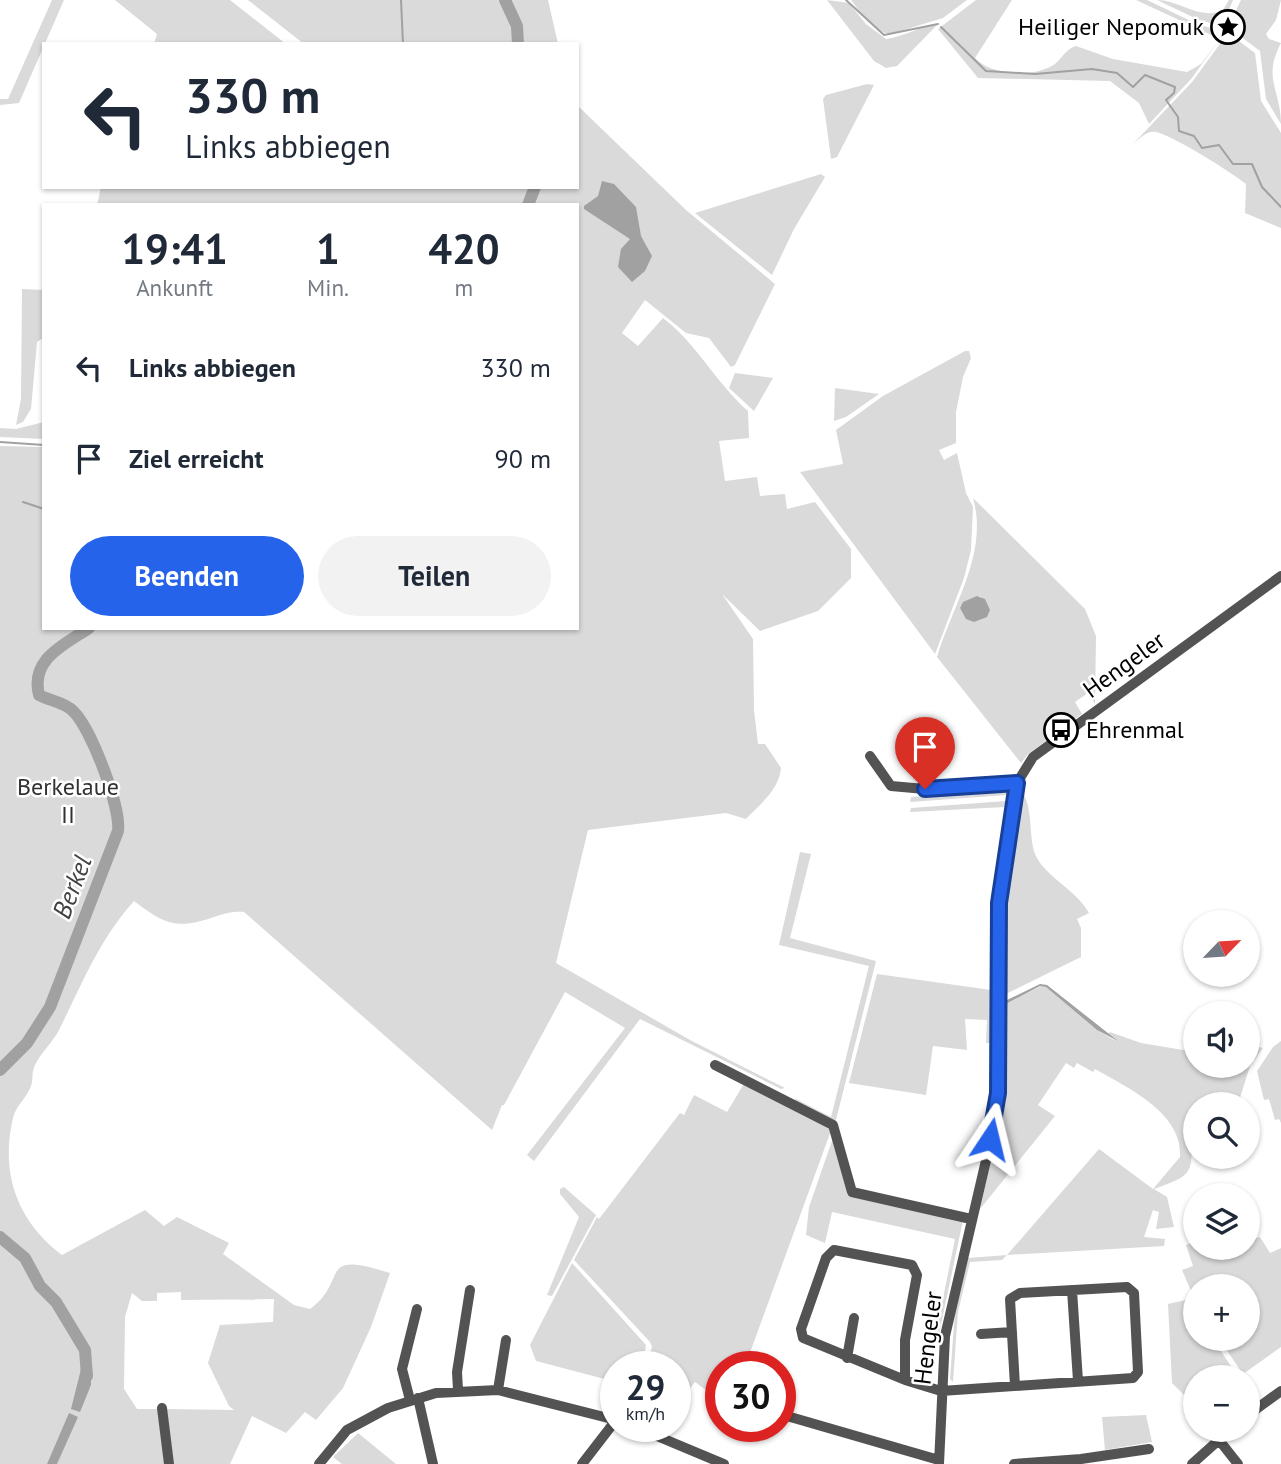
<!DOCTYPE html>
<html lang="de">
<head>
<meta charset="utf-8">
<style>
	:root { --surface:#fff; --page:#f2f2f3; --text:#1f2937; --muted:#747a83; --accent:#2563eb }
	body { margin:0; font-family:"PT Sans",sans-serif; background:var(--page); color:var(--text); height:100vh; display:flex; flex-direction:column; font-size:26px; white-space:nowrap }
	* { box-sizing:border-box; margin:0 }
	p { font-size:23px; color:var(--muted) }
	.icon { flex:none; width:38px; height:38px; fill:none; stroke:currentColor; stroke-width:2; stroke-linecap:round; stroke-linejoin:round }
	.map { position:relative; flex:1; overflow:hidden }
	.details { position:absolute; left:42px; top:203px; width:537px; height:427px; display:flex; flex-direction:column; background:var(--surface); border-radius:0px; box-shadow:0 2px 5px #0004 }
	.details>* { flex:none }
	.hud { position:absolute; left:42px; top:42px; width:537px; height:147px; border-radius:0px; box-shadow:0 2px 5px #0004; background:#fff; color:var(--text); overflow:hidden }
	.needle { width:46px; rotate:65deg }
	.tools { position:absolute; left:1183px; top:910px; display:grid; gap:14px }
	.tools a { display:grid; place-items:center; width:77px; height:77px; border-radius:50%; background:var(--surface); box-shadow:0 2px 5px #0004; font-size:35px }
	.speed { position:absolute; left:600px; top:1351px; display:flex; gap:14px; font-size:35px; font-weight:700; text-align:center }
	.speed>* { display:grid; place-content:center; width:91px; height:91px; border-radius:50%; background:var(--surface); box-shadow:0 2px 5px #0004; line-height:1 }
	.speed small { font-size:18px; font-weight:400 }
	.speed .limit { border:10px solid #d22; background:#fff; color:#111 }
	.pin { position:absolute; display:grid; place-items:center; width:60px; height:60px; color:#fff; margin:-72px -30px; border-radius:50% 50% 50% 0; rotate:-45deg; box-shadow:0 0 7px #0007 }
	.pin .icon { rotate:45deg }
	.me { position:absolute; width:77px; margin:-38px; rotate:10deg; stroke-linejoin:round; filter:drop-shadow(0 0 5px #0008) }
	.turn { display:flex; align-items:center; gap:24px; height:147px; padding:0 28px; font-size:32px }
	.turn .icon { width:91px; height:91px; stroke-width:2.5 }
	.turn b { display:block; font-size:49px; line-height:60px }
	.eta { display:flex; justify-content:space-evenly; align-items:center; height:119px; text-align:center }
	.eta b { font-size:42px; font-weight:800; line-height:49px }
	.action { display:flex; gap:14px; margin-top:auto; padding:14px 28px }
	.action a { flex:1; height:80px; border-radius:42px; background:var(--accent); color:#fff; font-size:28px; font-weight:800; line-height:80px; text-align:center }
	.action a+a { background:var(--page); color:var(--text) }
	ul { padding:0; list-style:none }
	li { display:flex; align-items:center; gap:21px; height:91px; padding:0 28px }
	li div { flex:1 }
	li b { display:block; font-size:26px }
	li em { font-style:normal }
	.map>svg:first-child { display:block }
	.green { fill:#dadada; fill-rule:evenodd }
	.water { fill:#a1a1a1 }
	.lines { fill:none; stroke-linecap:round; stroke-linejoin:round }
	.stream { stroke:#a1a1a1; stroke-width:2 }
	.river { stroke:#a1a1a1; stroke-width:12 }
	.minor { stroke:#535353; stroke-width:10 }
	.route-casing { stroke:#184099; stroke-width:18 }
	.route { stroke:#2563eb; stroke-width:12 }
	.labels { text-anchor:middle; stroke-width:5; stroke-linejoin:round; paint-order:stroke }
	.poi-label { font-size:24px; fill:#000; stroke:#fff; text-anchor:end }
	.street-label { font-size:24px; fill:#000; stroke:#fff }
	.park-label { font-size:24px; fill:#313131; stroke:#fff }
	.water-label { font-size:26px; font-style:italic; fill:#424242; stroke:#fff }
</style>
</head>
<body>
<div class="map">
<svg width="1281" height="1464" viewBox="0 0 1281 1464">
	<rect width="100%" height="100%" fill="#fff"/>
	<path class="green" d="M52 0H64L19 103 0 105V99H8Z
		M115 0H230L286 44H154L157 34Z
		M248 0H548L558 44H304Z
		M827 0 849 3 866 24 886 39C904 37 919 26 937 25L897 66 886 68 874 61Z
		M851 0H967L943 18 891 34C874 33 860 12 851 0Z
		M976 0H1012L975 58C991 76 1035 78 1055 64 1063 57 1066 49 1076 46L1113 59 1187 72 1201 64 1220 39 1136 0H1147L1197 24 1225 32 1192 78 1149 124 1139 103 1110 81 978 78 938 29Z
		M1157 0C1179 0 1201 21 1223 10L1229 0H1233L1222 26 1199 20Z
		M1241 0H1281L1276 20 1266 34 1269 39 1281 43C1262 79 1281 89 1281 124L1266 99 1260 51 1228 27Z
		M1228 33 1255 53 1261 101 1281 133V228L1245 213 1246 184C1231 172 1174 136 1156 132 1147 130 1139 139 1133 144L1192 82Z
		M867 84 874 85 837 157 831 159 823 99 826 95Z
		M578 106 686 210 775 284 735 365 731 367 709 338 686 333 645 300 622 333 638 346 663 318C697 344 716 383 748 411L749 438 719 441 725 481 757 477 760 496 785 494 787 509 815 502 851 549V578L818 611 760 631 722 594 753 639 754 710 758 744H765L781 768C779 790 760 804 746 819L726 813 588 830 556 963 690 1040 785 1088 781 1089 640 1019 534 1161 527 1155 625 1028 565 992 504 1105H502L492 1130 244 912C232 911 223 914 211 918 175 930 163 923 134 901 99 940 82 984 59 1030 52 1044 36 1057 33 1071 32 1075 33 1081 31 1086 27 1098 16 1105 13 1118 0 1173 17 1221 62 1255L145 1210 164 1226 177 1217 229 1243 223 1254 294 1305 310 1309C350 1280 315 1249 390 1273L371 1327 343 1388 316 1420 305 1412 286 1433 252 1416 230 1464H170L166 1409 234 1410 229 1406 208 1363 220 1325 273 1322 274 1299 181 1300V1292L157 1293V1301H142L132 1293 125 1317 124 1389 137 1409H161L167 1464H0V446L44 447V628H578V205H97L101 187H578Z
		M821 174 825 177 794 229 772 275 695 213Z
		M22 289 44 290 43 338 37 342 31 409 23 422 16 425 21 399Z
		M965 351H969L971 358 963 377 956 412V443L939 450 944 460 957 453 966 493 973 507 971 550 964 578 935 654 800 472 843 464 836 430 883 396Z
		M735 373 773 378 754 411 729 388Z
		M835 388 879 394 846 417 834 421Z
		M44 422V439L0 437V428L16 429Z
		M973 498 1085 609 1096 636 1095 704 1088 693 1075 702 1082 714 1028 754 1021 763 937 657C952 606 989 553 973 498ZM980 596 990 610 974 622 960 608Z
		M1007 789V795L910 802 911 797Z
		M1021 790C1035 809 1027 840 1037 858 1048 878 1076 890 1089 913L1077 919 1081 928V957L1004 995 1006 903Z
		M1006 801 1005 807 910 812 911 808Z
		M800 852 811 854 790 938 876 961 835 1124 793 1101 796 1099 831 1117 869 966 779 945Z
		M877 974 991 990V1043H986L987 1020 965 1019 967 1050 933 1046 926 1095 849 1083Z
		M1041 986 1046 987 1097 1030 1116 1041 1108 1034 1110 1032 1141 1043 1195 1052V1066H1248V1044L1263 1048 1250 1066 1238 1104H1195V1137L1190 1136C1195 1175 1189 1176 1154 1189L1167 1197 1174 1227 1156 1229 1159 1212 1153 1210 1144 1237 1165 1239 1164 1246 1007 1255 1002 1260 970 1262 958 1312 953 1382 950 1379 955 1311 968 1258 1007 1255 1099 1149 1153 1189 1180 1157C1183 1113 1128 1088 1095 1069L1093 1072 1077 1063 1074 1068 1066 1063 1038 1105 1055 1116 980 1209 1004 1102V1005Z
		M1281 1041V1123L1279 1119 1275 1120 1269 1099 1264 1100 1257 1071 1273 1047Z
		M745 1082 832 1128 751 1350 747 1364 749 1367H721L719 1400 695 1382 678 1404 676 1402V1367H646L652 1347 650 1342 574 1260 597 1217 599 1219 680 1113 684 1115 694 1095 727 1112Z
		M834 1135 850 1194 963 1220 938 1339 935 1338 955 1239 832 1212 825 1243 806 1235 809 1207Z
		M564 1187 596 1215 552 1296 547 1295 579 1217 560 1194V1189Z
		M1260 1237 1270 1253 1281 1248V1347L1243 1374 1219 1339H1248V1286H1195V1300L1182 1270 1193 1266 1186 1245 1195 1241V1248H1248V1241Z
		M572 1263 646 1345 642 1367H616V1382L536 1361 530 1345Z
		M1190 1299 1195 1309V1339H1213L1238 1377H1195V1393L1188 1399 1172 1383 1168 1304Z
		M1146 1415 1152 1442 1105 1450 1102 1417Z
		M358 1433 396 1464H342L333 1457Z"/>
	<path class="water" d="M602 181 614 184 636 207 641 236 652 256 645 271 632 282 618 267 621 249 630 239 584 209V206L598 196Z
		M977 596 985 599 990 610 987 617 974 622 966 619 960 608 963 602Z
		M1040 984 1047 985 1118 1041 1097 1030 1046 987 1040 986 1004 1005 1007 1000Z
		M91 1359V1385L80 1412 71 1409 83 1361Z
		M69 1413 78 1417 57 1464H47Z"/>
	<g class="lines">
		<path class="stream" d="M401 0 403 44
			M846 0 884 35 938 24
			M941 27 986 71 1035 74 1092 69 1117 73 1133 87 1145 75 1175 87 1174 93 1166 100 1178 117 1179 131 1194 136 1202 148 1219 145 1233 164H1252L1262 187 1281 207
			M0 442 44 445
			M23 502 44 509"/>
		<path class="river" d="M505 0 517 26 518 44
			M528 205 535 187
			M0 1070 27 1043 50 1007 118 831C121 807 91 728 73 711 64 702 50 701 39 695 30 659 64 645 89 628
			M0 1237 25 1258 40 1286 56 1302 85 1350 87 1376"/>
		<path class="minor" d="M870 756 891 786 925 789 1017 783
			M715 1065 833 1125 852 1192 971 1219
			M1072 1290 1078 1381
			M981 1334 1012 1332
			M847 1358 854 1318
			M905 1380V1340L917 1275 912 1265 834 1250 826 1258 801 1329 803 1338 905 1380 941 1391 1133 1378 1138 1372 1134 1293 1127 1287 1020 1293 1010 1299 1015 1386
			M458 1390 457 1372 470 1290
			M498 1390 506 1340
			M418 1398 433 1464
			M410 1400 402 1369 417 1309
			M162 1408 169 1464
			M780 1414 939 1460
			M1248 1415 1281 1391
			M633 1426 724 1464
			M1219 1440 1238 1464
			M319 1464 347 1430 388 1408 436 1393 498 1390 616 1420
			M582 1464 616 1420
			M939 1464 945 1336 995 1122 999 1064 997 942 1009 822 1017 783 1033 757 1281 576
			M1014 1464 1081 1459 1149 1449
			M1192 1464 1230 1430"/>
	</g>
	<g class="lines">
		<g class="route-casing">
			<path id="route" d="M925 789 1017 783 999 903 998 1093 990 1139"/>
		</g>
		<use href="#route" class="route"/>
	</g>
	<defs>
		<g id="sight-ring" transform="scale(1.75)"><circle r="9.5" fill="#fff" stroke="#000" stroke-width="1.5"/><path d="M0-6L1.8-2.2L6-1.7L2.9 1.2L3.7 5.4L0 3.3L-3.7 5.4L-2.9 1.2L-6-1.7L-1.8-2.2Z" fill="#000"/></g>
		<g id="bus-ring" transform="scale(1.75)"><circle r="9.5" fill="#fff" stroke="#000" stroke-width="1.5"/><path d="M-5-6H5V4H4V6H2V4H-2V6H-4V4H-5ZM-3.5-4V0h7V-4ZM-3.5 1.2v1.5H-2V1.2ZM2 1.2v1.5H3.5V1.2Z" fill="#000"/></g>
	</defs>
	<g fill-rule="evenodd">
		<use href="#sight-ring" x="1228" y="27"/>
		<use href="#bus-ring" x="1061" y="730"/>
	</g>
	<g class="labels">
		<g class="poi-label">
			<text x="1204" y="35">Heiliger Nepomuk</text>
			<text x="1086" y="738" text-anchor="start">Ehrenmal</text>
		</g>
		<g class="street-label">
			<text transform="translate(1124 665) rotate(-36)" y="8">Hengeler</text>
			<text transform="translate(928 1338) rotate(-83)" y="8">Hengeler</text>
		</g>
		<g class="park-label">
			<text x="68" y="795">Berkelaue<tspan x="68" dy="28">II</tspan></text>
		</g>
		<g class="water-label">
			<text transform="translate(72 887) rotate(-69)" y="9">Berkel</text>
		</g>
	</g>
</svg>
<div class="tools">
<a><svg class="needle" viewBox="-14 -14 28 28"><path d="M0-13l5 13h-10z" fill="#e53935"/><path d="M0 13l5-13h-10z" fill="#747a83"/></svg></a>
<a><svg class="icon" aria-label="sound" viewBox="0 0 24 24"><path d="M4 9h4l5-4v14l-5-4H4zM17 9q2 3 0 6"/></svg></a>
<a><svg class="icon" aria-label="search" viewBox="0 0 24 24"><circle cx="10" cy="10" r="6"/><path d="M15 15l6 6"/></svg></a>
<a><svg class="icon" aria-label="layers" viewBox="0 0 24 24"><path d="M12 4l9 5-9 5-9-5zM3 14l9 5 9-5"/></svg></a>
<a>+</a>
<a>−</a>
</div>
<div class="speed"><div>29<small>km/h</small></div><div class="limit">30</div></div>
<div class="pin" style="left:925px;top:789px;background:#d93025"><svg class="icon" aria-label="arrive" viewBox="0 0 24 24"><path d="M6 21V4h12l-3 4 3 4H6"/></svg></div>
<svg class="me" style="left:990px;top:1139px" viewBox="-20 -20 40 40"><path d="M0-17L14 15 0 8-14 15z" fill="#2563eb" stroke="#fff" stroke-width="4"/></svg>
<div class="hud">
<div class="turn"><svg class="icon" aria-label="left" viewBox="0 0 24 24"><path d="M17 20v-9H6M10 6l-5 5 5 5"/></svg><div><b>330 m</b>Links abbiegen</div></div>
</div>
<section class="details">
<div class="eta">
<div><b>19:41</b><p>Ankunft</p></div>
<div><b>1</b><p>Min.</p></div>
<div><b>420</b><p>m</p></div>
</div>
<ul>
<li><svg class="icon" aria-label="left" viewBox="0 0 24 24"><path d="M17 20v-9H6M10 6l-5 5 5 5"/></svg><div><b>Links abbiegen</b></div><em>330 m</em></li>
<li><svg class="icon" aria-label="arrive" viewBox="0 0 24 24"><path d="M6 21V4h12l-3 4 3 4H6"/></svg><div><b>Ziel erreicht</b></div><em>90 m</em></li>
</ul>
<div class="action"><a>Beenden</a><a>Teilen</a></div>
</section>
</div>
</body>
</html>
